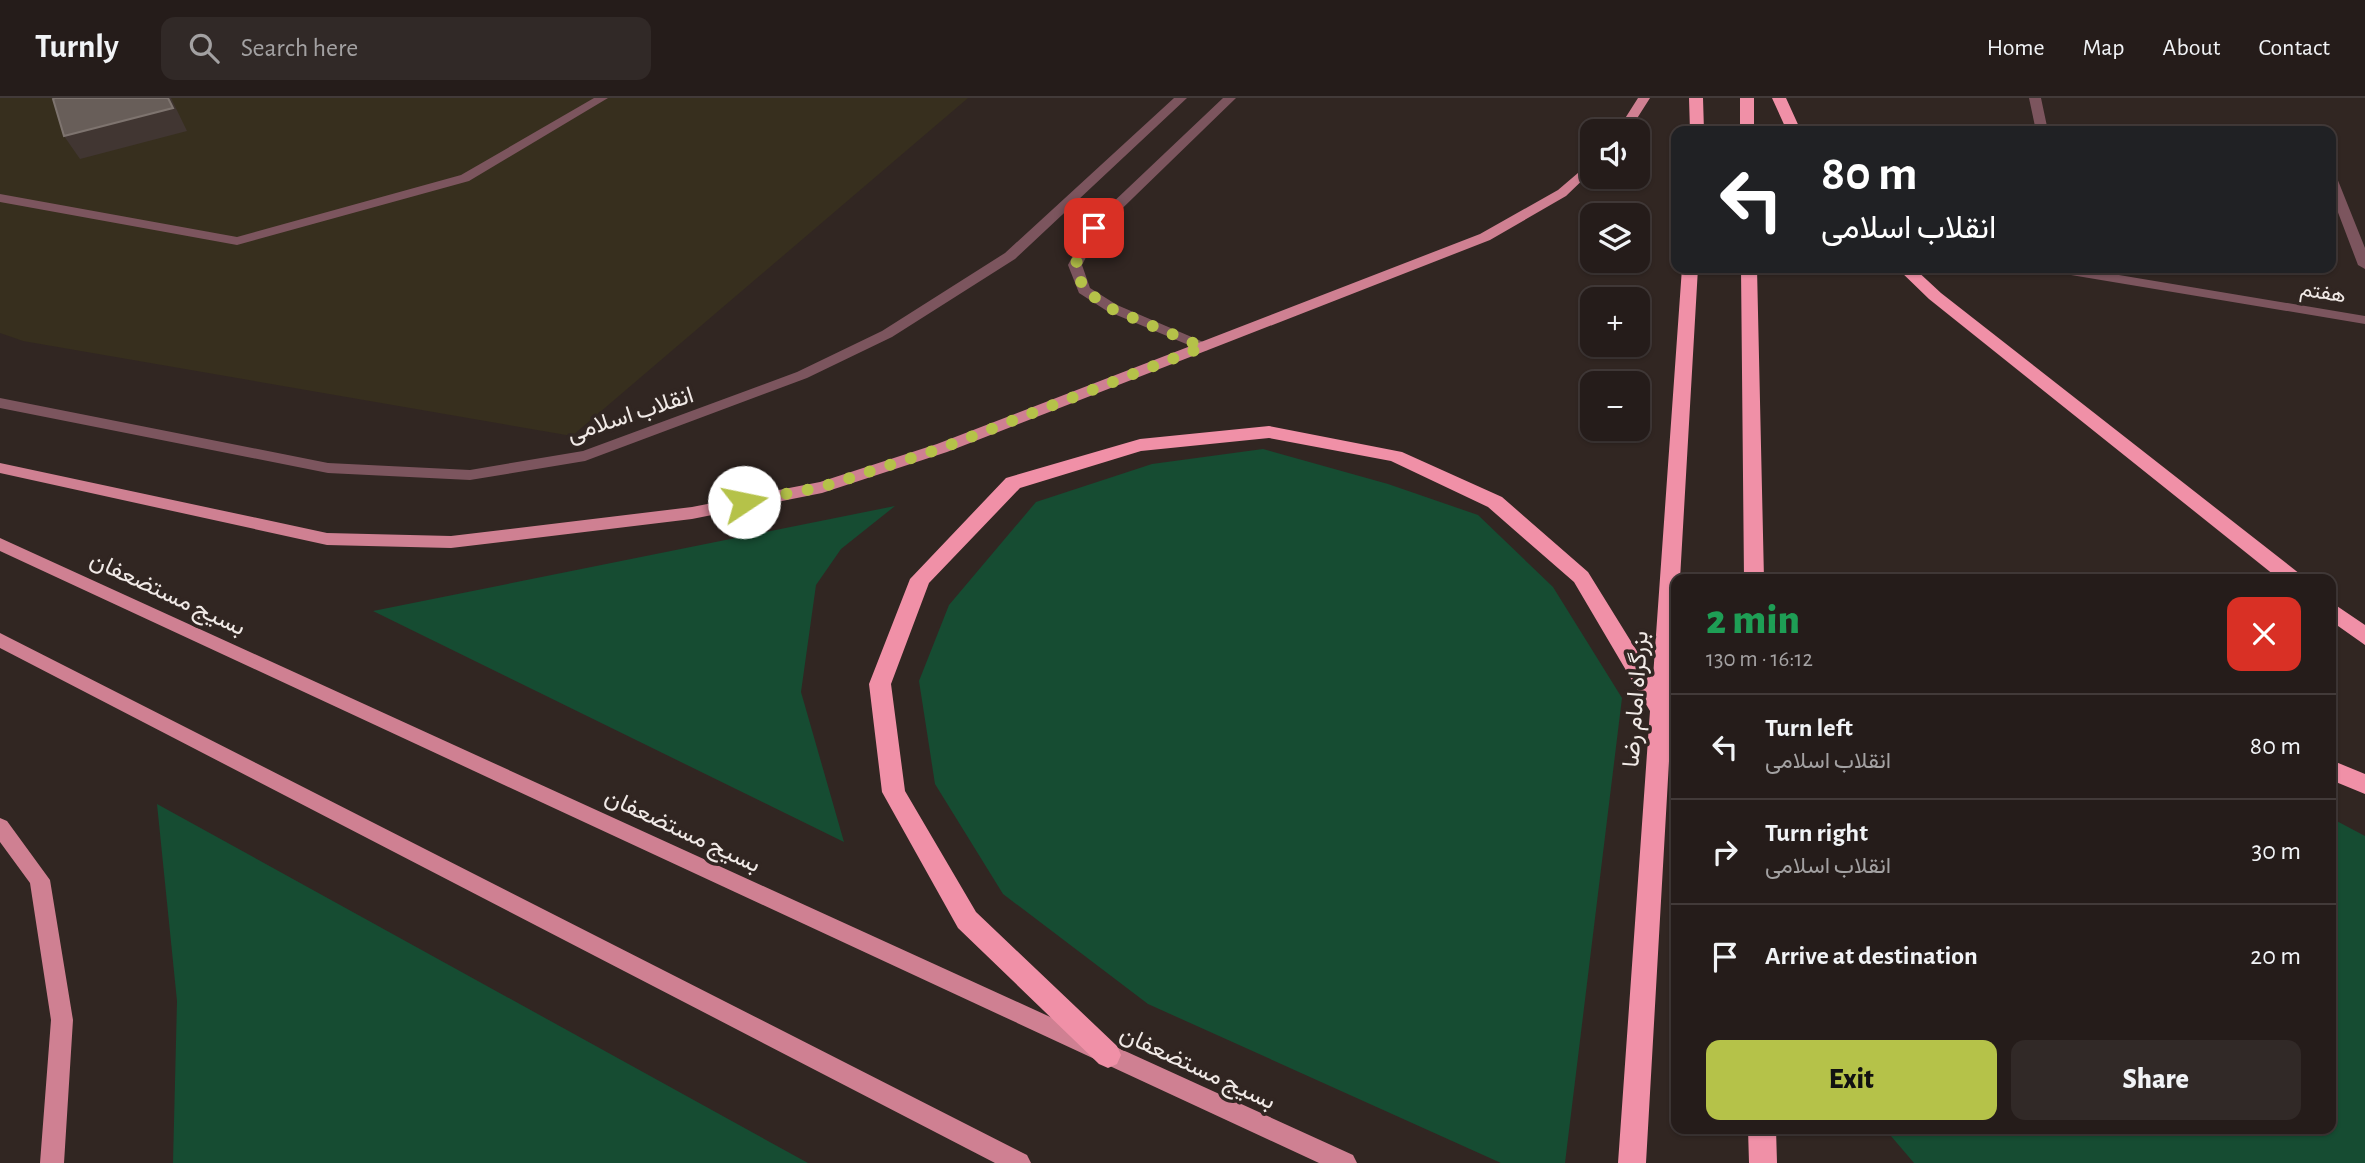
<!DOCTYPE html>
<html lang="en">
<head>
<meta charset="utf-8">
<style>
	:root { --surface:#251c1a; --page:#312927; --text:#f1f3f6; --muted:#a3a1a2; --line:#423a39; --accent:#b5c249 }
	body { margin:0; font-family:"Alegreya Sans",Vazirmatn,sans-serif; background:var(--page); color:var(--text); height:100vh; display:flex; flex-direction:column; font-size:26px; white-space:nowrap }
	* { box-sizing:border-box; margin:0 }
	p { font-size:23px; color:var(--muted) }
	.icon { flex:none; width:38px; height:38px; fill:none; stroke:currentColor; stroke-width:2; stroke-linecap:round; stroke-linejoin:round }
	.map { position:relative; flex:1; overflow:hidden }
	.drawer { position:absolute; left:1671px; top:476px; width:665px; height:560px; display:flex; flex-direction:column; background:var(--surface); border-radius:14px; box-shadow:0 2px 5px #0004,0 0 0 2px var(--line) }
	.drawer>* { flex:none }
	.top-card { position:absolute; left:1671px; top:28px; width:665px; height:147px; border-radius:14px; box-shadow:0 2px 5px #0004,0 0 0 2px var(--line); background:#202124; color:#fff; overflow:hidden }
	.tools { position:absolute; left:1580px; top:21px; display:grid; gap:14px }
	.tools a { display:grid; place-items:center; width:70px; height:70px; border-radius:14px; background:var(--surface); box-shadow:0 2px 5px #0004,0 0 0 2px var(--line); font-size:35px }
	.pin { position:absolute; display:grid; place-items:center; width:60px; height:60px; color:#fff; margin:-30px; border-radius:14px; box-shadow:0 4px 10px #0006 }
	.me { position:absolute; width:77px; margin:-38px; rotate:79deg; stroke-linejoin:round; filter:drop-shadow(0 0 5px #0008) }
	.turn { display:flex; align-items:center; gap:24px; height:147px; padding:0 35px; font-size:32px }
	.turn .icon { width:91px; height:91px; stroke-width:2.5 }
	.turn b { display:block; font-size:49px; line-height:60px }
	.round { display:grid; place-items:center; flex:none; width:74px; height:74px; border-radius:14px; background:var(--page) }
	.overview { display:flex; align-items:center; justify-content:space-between; height:119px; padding:0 35px }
	h1 { font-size:42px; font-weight:800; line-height:52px; color:#1e9e55 }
	.primary-button { display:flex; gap:14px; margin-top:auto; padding:14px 35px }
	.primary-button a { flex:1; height:80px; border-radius:14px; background:var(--accent); color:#111; font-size:28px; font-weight:800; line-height:80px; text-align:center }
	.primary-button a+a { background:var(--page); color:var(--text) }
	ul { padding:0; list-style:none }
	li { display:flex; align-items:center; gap:21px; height:105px; padding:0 35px; border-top:2px solid var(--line) }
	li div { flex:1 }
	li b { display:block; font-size:26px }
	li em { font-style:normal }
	header { display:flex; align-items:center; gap:42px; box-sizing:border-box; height:98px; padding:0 35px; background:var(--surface); border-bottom:2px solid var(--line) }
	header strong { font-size:33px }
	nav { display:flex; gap:38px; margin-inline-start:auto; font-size:24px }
	.search { width:490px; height:63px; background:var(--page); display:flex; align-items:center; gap:18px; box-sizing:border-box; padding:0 24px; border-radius:14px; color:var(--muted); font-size:26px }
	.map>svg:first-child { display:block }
	.education { fill:#372f1e }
	.green { fill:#164c32 }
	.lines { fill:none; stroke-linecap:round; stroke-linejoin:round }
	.minor { fill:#7c555e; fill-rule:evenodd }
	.major { fill:#cf8092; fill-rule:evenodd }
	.highway { fill:#f090a7; fill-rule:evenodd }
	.shaded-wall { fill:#413632 }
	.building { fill:#685e59; stroke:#7e746f; stroke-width:2 }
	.route { stroke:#b5c249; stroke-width:12; stroke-dasharray:0 21.6 }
	.labels { text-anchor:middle; stroke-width:7; stroke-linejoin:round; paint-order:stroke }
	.far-street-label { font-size:21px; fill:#f1eae7; stroke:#312622 }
	.street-label { font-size:24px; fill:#f1eae7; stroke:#312622 }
</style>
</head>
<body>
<header>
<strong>Turnly</strong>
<div class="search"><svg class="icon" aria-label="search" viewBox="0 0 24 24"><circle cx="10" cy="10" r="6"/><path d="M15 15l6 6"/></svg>Search here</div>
<nav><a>Home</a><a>Map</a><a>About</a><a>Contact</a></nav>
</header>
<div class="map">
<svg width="2365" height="1065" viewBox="0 0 2365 1065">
	<rect width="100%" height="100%" fill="#312622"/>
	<path class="education" d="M0 0H968L572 338 23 243 0 235Z"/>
	<path class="green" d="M1263 351 1388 386 1478 417 1553 489 1622 600 1565 1065H1501L1148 906 1003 796 935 686 919 583 949 507 1036 404 1152 366Z
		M895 408 841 451 816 487 801 594 844 744 373 513Z
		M157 706 808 1065H173L177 903Z
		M2331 720 2365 738V1065H1914L1885 1031H2331Z"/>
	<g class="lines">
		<path class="minor" d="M594 0H608L469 83 237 147 0 104V96L237 139 461 77Z
			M1174 0H1187L1015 161 892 239 807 280 585 363 470 382 328 375 0 310V300L328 365 470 372 583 353 797 274 882 233 1005 155Z
			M1223 0H1236L1100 132 1082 167 1090 190 1117 207 1208 246V252L1203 253 1107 213 1079 195 1068 167 1089 127Z
			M2029 0H2041L2048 33H2036Z
			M2331 76 2337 80 2365 150V171L2358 167 2331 96Z
			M2063 170H2077L2365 218V226L2071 177 2066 176Z"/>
		<path class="major" d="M1638 0H1650L1629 33H1617Z
			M1592 63V73L1566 98 1490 142 947 354 822 395 692 421 451 450 327 447 0 375V365L327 435 451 438 692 409 820 384 937 346 1480 136 1558 92Z
			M0 440 1353 1057 1357 1065H1319L0 453Z
			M0 535 1027 1057 1031 1065H995L0 550Z
			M0 720 7 723 50 782 73 922 64 1065H40L51 922 30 785 0 744Z"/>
		<path class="highway" d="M1689 0H1703L1704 33H1690Z
			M1740 0H1754V33H1740Z
			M1772 0H1786L1801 33H1787Z
			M1682 170H1698L1680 481H1676V541L1646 1065H1618L1650 613 1574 484 1488 409 1391 363 1269 340 1141 353 1020 390 929 485 891 586 905 693 976 814 1117 948 1121 957 1117 966 1108 970 1099 966 958 830 882 694 869 586 910 481 1006 380 1140 341 1269 328 1402 354 1502 399 1588 474 1653 579Z
			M1741 170H1757L1764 481H1744Z
			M1897 170H1914L1941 195 2300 476 2303 481H2279L1929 201Z
			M2331 504 2365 527V547L2331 523Z
			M2331 662 2365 676V696L2331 682Z
			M1748 1031H1776L1777 1065H1749Z"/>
	</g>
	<path class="shaded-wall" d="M168 0H171L187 33 80 61 64 38Z"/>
	<path class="building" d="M55 0H168L173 10 64 38 53 1Z"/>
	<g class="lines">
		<path class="route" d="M744 404 822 389 942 350 1203 249 1112 211 1084 192 1075 167 1094 130"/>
	</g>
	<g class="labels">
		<g class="far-street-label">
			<text transform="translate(2323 194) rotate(9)" y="7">هفتم</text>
		</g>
		<g class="street-label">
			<text transform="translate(630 316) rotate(-18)" y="8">انقلاب اسلامی</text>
			<text transform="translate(168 495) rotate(25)" y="8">بسیج مستضعفان</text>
			<text transform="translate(1635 601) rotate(-86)" y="8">بزرگراه امام رضا</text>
			<text transform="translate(683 732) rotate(25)" y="8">بسیج مستضعفان</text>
			<text transform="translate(1198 969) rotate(25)" y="8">بسیج مستضعفان</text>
		</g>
	</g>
</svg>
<div class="tools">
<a><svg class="icon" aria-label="sound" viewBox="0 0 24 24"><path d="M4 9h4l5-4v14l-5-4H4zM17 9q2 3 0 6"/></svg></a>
<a><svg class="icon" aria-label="layers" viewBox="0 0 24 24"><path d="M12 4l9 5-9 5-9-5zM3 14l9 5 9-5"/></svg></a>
<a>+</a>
<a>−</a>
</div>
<div class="pin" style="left:1094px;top:130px;background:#d93025"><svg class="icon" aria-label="arrive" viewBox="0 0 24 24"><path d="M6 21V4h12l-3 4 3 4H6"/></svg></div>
<svg class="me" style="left:744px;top:404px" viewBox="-20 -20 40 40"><circle r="19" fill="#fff"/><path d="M0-13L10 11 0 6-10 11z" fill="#b5c249"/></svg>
<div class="top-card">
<div class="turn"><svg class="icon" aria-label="left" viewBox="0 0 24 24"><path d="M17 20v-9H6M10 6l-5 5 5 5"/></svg><div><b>80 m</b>انقلاب اسلامی</div></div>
</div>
<section class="drawer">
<div class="overview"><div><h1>2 min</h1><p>130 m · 16:12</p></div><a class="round" style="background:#d93025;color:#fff"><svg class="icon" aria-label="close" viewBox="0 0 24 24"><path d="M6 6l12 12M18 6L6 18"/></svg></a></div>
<ul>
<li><svg class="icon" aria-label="left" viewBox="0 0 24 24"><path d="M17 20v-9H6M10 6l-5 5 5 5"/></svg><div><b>Turn left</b><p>انقلاب اسلامی</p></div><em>80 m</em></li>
<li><svg class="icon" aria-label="right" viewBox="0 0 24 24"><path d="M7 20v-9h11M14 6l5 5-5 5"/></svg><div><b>Turn right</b><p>انقلاب اسلامی</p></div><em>30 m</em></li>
<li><svg class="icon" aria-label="arrive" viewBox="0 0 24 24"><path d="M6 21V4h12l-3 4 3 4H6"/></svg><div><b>Arrive at destination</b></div><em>20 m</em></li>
</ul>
<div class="primary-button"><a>Exit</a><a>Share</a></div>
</section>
</div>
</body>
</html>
